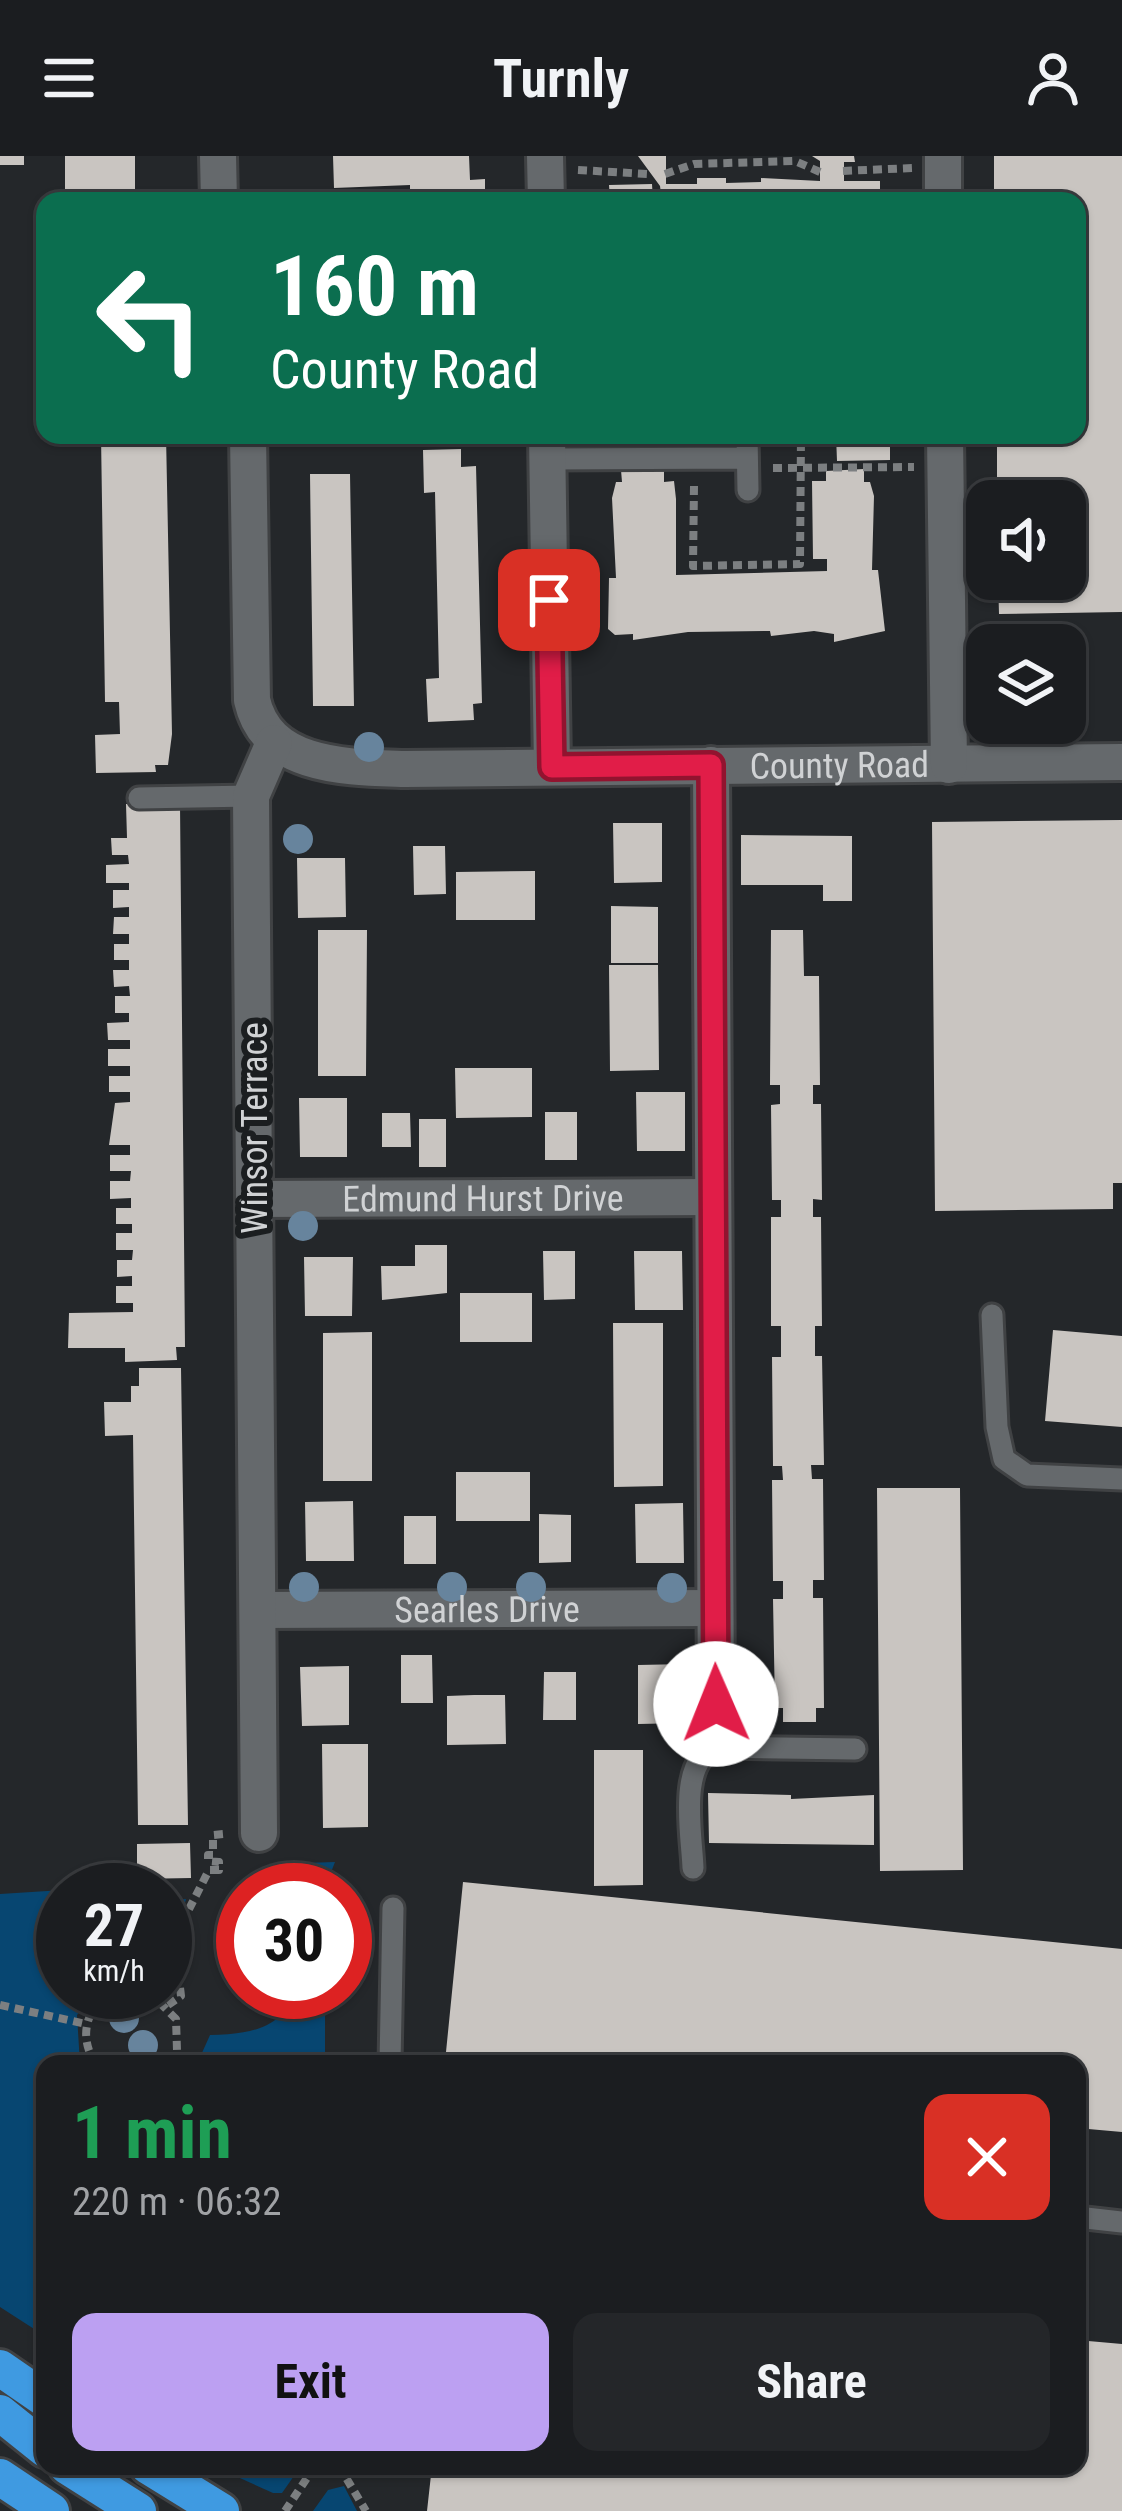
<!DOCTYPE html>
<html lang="en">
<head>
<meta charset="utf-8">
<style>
	:root { --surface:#1b1d20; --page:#242629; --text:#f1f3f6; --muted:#a0a2a5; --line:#393b3e; --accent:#bca0f2 }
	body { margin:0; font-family:"Roboto Condensed",sans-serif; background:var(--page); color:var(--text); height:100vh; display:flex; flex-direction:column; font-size:45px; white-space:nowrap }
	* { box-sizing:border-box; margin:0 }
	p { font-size:39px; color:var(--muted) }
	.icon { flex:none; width:66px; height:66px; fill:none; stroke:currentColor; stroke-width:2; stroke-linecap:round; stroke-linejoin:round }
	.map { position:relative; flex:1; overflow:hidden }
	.sheet { position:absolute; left:36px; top:1899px; width:1050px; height:420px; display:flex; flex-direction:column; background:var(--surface); border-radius:24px; box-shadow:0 3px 9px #0004,0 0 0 3px var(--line) }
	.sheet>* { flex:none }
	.top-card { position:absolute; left:36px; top:36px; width:1050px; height:252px; border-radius:24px; box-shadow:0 3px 9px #0004,0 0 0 3px var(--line); background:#0b6e4f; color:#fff; overflow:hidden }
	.controls { position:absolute; left:966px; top:324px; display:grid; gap:24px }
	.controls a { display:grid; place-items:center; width:120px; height:120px; border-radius:24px; background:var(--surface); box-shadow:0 3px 9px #0004,0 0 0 3px var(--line); font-size:60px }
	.speed { position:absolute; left:36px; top:1707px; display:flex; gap:24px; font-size:60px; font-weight:700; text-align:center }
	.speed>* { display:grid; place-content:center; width:156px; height:156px; border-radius:50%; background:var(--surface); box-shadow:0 3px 9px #0004,0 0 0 3px var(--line); line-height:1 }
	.speed small { font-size:30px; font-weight:400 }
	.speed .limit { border:18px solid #d22; background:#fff; color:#111 }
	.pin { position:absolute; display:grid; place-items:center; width:102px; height:102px; color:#fff; margin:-51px; border-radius:24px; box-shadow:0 6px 18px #0006 }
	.me { position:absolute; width:132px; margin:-66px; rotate:359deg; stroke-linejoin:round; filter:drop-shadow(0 0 9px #0008) }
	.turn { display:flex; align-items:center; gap:42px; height:252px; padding:0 36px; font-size:54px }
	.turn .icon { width:156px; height:156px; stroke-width:2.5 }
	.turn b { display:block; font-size:84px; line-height:102px }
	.round { display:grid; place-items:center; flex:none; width:126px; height:126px; border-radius:24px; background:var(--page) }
	.overview { display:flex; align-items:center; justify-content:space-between; height:204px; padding:0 36px }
	h1 { font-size:72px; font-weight:700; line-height:90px; color:#1e9e55 }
	.cta { display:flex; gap:24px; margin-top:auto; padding:24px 36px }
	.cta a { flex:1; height:138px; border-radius:24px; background:var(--accent); color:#111; font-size:48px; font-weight:700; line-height:138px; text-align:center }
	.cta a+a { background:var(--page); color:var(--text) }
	header { display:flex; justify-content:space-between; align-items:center; height:156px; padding:0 36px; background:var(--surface); font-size:54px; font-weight:700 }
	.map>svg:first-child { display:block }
	.green { fill:#074671 }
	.building { fill:#c9c5c1 }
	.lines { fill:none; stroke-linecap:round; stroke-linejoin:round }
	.lane-casing { stroke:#404244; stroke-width:27 }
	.street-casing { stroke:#404244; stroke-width:42 }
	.highway-casing { stroke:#404244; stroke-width:42 }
	.path { stroke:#7c7f81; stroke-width:8; stroke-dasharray:9 6; stroke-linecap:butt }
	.lane { stroke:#65696c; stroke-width:21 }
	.street { stroke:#65696c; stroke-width:36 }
	.highway { stroke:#3f9ae1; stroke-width:36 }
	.tree { fill:#67849d }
	.route-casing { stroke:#92132f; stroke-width:30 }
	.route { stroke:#e11d48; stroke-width:21 }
	.labels { text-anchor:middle; stroke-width:12; stroke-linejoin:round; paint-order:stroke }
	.street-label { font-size:36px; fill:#d0d2d4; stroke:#1b1e20 }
</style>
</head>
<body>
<header><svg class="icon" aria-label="menu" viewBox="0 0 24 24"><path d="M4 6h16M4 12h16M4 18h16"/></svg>Turnly<svg class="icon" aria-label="person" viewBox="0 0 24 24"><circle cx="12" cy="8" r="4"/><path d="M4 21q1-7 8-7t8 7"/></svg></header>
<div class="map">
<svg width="1122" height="2355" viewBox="0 0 1122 2355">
	<rect width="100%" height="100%" fill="#24272a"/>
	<path class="green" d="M335 1706 324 1734H273L272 1708Z
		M63 1734V1836H97L77 1859 80 1908H45V2180L0 2151V1738Z
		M186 1743 168 1812 165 1814V1745Z
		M295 1836H325V1908H197L210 1879C245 1878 282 1875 295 1836Z
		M213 2310H301L282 2337H273Z
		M344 2330 357 2355H313L328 2334Z"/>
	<path class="building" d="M0 0H24V9H0Z
		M65 0H135V45H65Z
		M333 0H469L470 24 485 23V45H410V29L334 32Z
		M638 0H666V28H697V22H726V27L761 26V22L820 25V5L812 0H854L855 6H844V25H880V45H662L660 30Z
		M994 0H1122V456L999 458 998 423H1065V345H997V279H1077V45H994Z
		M652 28 653 45H610L609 29Z
		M101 279H166L172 578 168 609H155L156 616 96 617 95 579 120 578 119 546H105Z
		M605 279H661V287L605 288Z
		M836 279H890V304L837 305Z
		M461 293V311L476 310 482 547 473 548 474 564 428 566 426 523 439 522 435 336 424 337 423 294Z
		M664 312V326L674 325 676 343V419L827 415V403H813L812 325H826V315L864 313V326H870L874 340 872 414H878L885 475 834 486V478L814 475 771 480 770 475 688 476 633 484V478L615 479 608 473 609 422H616L612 342 616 326H622L621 314Z
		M310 318H350L354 550H313Z
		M126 648H180L185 1191H176L177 1204 125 1206V1192H68L69 1157 133 1156V1147H116V1130H132V1120L117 1121V1104H132L133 1094H116V1077H132V1068H116V1052H131V1042L110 1043V1025H130L131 1015H110V999H130V989H109L115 947 130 946V936H109V920H130V910H108V893H130V884H108L107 867 129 866V857H115V840H130L129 830 114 831 113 814H129V804H114V788H129V778H113L114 761H129V751L113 752V734H129V727H106V709L129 708 128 699H112L111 682H127Z
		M1122 664V1027H1113V1053L935 1055 932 666Z
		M613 667H662V726L614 727Z
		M741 679 852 680V745H823V729H741Z
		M413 690H445L446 738 414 739Z
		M297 702H345L346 761 298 762Z
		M535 715V764H456V716Z
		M611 750 658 751V807H611Z
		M318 774H367L366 920H318Z
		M771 774H803L804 820H819L820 929H813V948H821L822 1044 813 1043V1061H821L822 1170H815V1200H822L824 1309H811L812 1323H823L824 1424H813V1442H823L824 1552H816V1566H783V1552H775L773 1443H783V1425H773L772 1324H783L782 1310H773L772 1201H781V1170H771V1061H781V1044H772L771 949 780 948V929H770Z
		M609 809H658L659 914 610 915Z
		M455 912H532V961L456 962Z
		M636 936H685V995H637Z
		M299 942H347V1001H300Z
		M545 956H577V1004H545Z
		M382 957H410L411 991H382Z
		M419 963H446V1011H419Z
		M415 1089H447V1137L382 1144 381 1110H415Z
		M543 1095H575V1143L544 1144Z
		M634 1095H682L683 1154H635Z
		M304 1101H353L352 1160H305Z
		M460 1137H532V1186H460Z
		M613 1167H663V1330L614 1331Z
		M1053 1174 1122 1180V1271L1045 1265Z
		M372 1176V1325H323V1177Z
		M139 1212H181L188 1669H138L133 1279 105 1280 104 1246H131V1230H139Z
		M456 1316H530V1365H456Z
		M877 1332H960L963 1714 880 1715Z
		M353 1345 354 1405H306L305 1346Z
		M683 1347 684 1407H636L635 1348Z
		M539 1358 571 1359V1406L539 1407Z
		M404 1360H436V1408H404Z
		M401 1499H432L433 1547H401Z
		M686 1508 687 1567 638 1568V1509Z
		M349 1510V1569L302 1570 300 1511Z
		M544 1516H576V1564H543Z
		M474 1539H505L506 1588 447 1589V1540Z
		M322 1588H368V1671L323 1672Z
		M594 1594H643V1729L594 1730Z
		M708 1637 791 1639V1643L874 1639V1689L709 1687Z
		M190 1687 191 1722 137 1723V1688Z
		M463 1726 1122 1793V1976L1077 1972V1908L445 1906Z
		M1077 2184 1122 2188V2355H427L432 2310H1077Z"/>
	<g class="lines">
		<g class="lane-casing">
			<path id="lane" d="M747 279 748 334
				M547 303 747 302
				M139 642 251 640
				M992 1159 997 1271 1004 1303 1027 1319 1122 1323
				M716 1548V1591L855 1593
				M693 1712C692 1680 677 1605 716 1591
				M390 1908 393 1752
				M1077 2061 1122 2066"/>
		</g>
		<g class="street-casing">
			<g id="street">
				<path d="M218 0 219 45"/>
				<path d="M545 0 546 45"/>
				<path d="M943 0V45"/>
				<path id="s1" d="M248 279 252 544C267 612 347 611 405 613L1122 606"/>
				<path d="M547 279 552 611"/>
				<path d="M945 279 949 609"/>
				<path d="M711 609 716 1548"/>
				<path id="s2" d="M255 1043 712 1041"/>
				<path id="s3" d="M259 1454 714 1452"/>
				<path d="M259 1677 251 640 274 587"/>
			</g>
		</g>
		<g class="highway-casing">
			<path id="highway" d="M0 2212 45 2243
				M0 2257 45 2293
				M67 2310 138 2355
				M148 2310 221 2355
				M0 2321 51 2355"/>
		</g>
		<path class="path" d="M578 14 647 18
			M843 15 912 12
			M665 18 694 8 795 5 820 16
			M773 312 914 311
			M694 330 693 410 800 408 801 279
			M149 1836 176 1863 177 1894 169 1908
			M0 1849 86 1868
			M168 1849 181 1840 176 1797 185 1761 209 1714H219V1706L208 1705V1699H213V1679L224 1678
			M96 1908C78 1882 85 1850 114 1836
			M339 2310 366 2355
			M285 2355 315 2310"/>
		<use href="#lane" class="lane"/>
		<use href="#street" class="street"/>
		<use href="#highway" class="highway"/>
	</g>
	<g class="tree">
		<circle cx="369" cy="591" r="15"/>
		<circle cx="298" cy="683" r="15"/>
		<circle cx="303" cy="1070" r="15"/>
		<circle cx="304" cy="1431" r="15"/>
		<circle cx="452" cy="1431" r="15"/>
		<circle cx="531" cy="1431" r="15"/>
		<circle cx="672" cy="1432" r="15"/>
		<circle cx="124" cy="1862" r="15"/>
		<circle cx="143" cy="1889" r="15"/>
	</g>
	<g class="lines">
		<g class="route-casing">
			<path id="route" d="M549 444 552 611 711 609 716 1548"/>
		</g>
		<use href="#route" class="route"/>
	</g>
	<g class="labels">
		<g class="street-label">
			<text dy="13" stroke="none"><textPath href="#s1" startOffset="882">County Road</textPath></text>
			<text transform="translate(254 972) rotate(-90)" y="13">Winsor Terrace</text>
			<text dy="13" stroke="none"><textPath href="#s2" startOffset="228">Edmund Hurst Drive</textPath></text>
			<text dy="13" stroke="none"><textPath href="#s3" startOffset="228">Searles Drive</textPath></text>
		</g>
	</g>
</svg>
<div class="controls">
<a><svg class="icon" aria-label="sound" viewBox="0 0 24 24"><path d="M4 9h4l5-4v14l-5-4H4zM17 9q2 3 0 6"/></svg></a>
<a><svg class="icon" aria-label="layers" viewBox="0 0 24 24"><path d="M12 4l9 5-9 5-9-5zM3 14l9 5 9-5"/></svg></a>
</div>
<div class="speed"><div>27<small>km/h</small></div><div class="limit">30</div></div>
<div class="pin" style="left:549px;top:444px;background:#d93025"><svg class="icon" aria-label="arrive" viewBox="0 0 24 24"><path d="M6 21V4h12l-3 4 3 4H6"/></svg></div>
<svg class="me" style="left:716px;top:1548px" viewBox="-20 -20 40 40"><circle r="19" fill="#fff"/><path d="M0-13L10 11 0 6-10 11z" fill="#e11d48"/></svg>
<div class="top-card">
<div class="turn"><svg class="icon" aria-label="left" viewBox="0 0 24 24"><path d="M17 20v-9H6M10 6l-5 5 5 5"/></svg><div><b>160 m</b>County Road</div></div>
</div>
<section class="sheet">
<div class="overview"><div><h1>1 min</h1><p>220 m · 06:32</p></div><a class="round" style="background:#d93025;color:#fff"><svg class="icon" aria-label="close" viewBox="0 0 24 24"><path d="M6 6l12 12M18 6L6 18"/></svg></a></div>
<div class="cta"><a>Exit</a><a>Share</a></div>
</section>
</div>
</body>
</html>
